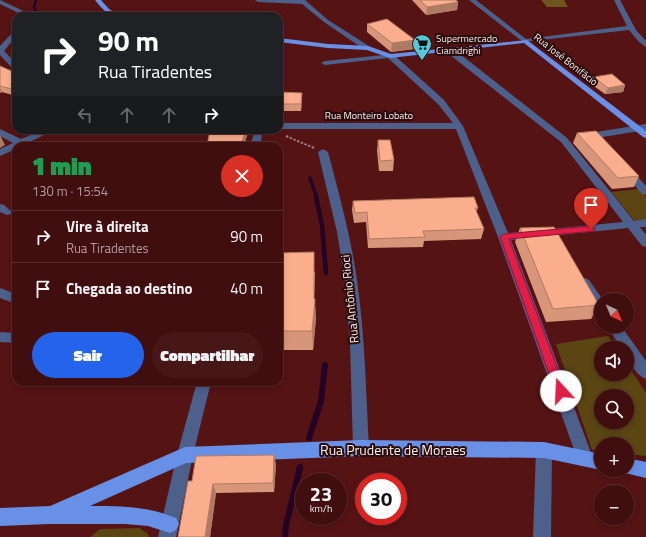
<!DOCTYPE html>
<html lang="pt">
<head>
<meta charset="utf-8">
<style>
	:root { --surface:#400e0f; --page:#471718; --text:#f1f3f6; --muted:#ae9c9e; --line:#592e2f; --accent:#2563eb }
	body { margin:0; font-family:"Titillium Web",sans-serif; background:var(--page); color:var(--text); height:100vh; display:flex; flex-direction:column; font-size:15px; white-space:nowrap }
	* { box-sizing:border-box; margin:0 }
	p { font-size:13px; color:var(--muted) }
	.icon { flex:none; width:22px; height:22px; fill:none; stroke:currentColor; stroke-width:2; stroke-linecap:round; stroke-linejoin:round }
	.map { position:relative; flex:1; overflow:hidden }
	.panel { position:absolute; left:12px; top:142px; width:271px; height:244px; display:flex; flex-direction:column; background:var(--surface); border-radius:12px; box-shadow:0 2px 6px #0003,0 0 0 1px var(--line) }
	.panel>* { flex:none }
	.top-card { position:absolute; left:12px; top:12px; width:271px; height:122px; border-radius:12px; box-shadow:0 2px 6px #0003,0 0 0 1px var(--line); background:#202124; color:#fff; overflow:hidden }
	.needle { width:26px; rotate:136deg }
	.fabs { position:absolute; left:594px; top:293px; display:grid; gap:8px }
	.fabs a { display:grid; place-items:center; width:40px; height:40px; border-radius:50%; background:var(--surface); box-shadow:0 2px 6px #0003,0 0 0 1px var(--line); font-size:20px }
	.speed { position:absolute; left:295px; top:473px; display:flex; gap:8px; font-size:20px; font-weight:700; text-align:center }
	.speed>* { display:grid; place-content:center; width:52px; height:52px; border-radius:50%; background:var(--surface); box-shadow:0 2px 6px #0003,0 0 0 1px var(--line); line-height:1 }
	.speed small { font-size:10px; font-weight:400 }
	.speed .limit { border:6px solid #d22; background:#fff; color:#111 }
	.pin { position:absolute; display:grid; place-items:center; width:34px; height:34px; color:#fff; margin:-41px -17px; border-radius:50% 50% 50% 0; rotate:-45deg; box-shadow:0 0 4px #0007 }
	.pin .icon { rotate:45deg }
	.me { position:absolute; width:44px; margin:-22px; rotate:340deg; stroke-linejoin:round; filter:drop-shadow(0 0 3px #0008) }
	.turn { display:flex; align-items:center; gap:14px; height:84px; padding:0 20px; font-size:18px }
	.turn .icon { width:52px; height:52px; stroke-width:2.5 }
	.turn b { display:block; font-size:28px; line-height:34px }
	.lanes { display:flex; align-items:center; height:38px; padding:0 20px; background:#0003; justify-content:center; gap:20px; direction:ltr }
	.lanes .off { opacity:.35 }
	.round { display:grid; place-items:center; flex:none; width:42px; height:42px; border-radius:21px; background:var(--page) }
	.headline { display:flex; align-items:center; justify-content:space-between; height:68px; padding:0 20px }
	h1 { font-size:24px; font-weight:800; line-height:30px; color:#1e9e55 }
	.button { display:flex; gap:8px; margin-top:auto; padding:8px 20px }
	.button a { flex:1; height:46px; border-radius:24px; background:var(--accent); color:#fff; font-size:16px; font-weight:800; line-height:46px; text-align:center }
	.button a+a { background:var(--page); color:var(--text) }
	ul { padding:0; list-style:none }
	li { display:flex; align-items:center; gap:12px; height:52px; padding:0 20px; border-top:1px solid var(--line) }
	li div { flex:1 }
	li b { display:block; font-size:15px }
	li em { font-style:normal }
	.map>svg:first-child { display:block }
	.green { fill:#5b4512; fill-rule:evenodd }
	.forest { fill:#6e551c }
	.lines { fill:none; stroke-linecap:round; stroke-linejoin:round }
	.stream-far3 { stroke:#230226; stroke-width:2.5 }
	.stream-far2 { stroke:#230226; stroke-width:3.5 }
	.stream-far1 { stroke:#230226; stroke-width:4.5 }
	.stream { stroke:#230226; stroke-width:6 }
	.path { stroke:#a17a7a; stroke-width:2; stroke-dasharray:2.5 1.5; stroke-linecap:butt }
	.minor { fill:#4d608b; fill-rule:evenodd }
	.major { fill:#6890e6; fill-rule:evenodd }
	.wall { fill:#d79679 }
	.shaded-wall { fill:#af7a63 }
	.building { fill:#faae8d; stroke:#af7a63 }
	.route { fill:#e11d48; stroke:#92132f }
	.labels { text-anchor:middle; stroke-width:4; stroke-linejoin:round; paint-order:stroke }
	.far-poi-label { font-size:10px; fill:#f9f1f0; stroke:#290c0b; text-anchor:start }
	.far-street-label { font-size:10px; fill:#f9f1f0; stroke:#290c0b }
	.street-label { font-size:12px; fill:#f9f1f0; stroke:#290c0b }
	.near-street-label { font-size:14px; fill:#f9f1f0; stroke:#290c0b }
</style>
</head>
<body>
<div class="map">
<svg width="646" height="537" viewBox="0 0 646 537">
	<rect width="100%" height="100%" fill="#551314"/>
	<path class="green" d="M639 189 646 197V220L635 221 611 192Z
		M608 336 616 348H601V374H627V364L646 393V456L627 454V444H601V451L592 450 556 344ZM601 396H627V422H601Z
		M139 528 148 534 149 537H90L100 529Z"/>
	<path class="forest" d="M541 0H564L568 7H547Z"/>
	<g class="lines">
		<path class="stream-far3" d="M36 0 34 7 36 12"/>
		<path class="stream-far2" d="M310 178 317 198"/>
		<path class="stream-far1" d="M316 197 322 225 326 273"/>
		<path class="stream" d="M309 438 321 401 325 365
			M285 537 286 525 300 467"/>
		<path class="path" d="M286 136 314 148"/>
		<path class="minor" d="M0 0 32 15 33 16H25L0 4Z
			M255 0H305L328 20 372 48 371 50H365L324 22 302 4 258 2Z
			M469 0H476L526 39 627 26 614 0H620L636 30 646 41V47L639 42 629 30 523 42Z
			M16 30V36L4 51 16 63V69H13L0 55V46L14 31Z
			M445 47H451L567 138 634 221 646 219V227H640L646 235V247L642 246 628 228 511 240 593 458 591 464 585 466 579 464 577 458 498 237 456 129H279V123H453L438 104 388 58 325 65 321 63 325 61 393 54 444 100 463 126 508 233 623 222 561 142 445 51Z
			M646 124V130L584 140 579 137 584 134Z
			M0 129 21 139 43 130H55L27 143 28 146H16V149L0 156V149L13 143 0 136Z
			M255 130H263L260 146H250Z
			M323 149 328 152C339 194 351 237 357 280 365 336 366 392 369 448L367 453 361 456 355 453 353 448 350 343 345 280 337 232 318 152Z
			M626 166 629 167 646 186V195L642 194 621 169Z
			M0 204 4 205 12 212 11 214 7 215 0 212Z
			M585 278 589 280 603 300H601V312L596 310 579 283 581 280Z
			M0 288 16 294V304L0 298Z
			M607 326H621L646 361V379C635 375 627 359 627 348H621Z
			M0 332 16 333V343L0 342Z
			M197 382H211L193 455 176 537H158L177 455Z
			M544 442 550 445 552 450 551 537H533L536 450 538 445Z"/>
		<path class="major" d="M95 0H101L109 9 120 16C108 16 102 9 95 0Z
			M279 38 328 44 368 46 391 54 527 40 646 131V138L643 137 524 43 390 58 367 50 328 48 279 42Z
			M361 440 544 442 601 454V470L544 458 361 456 186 463 90 506C121 506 147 506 176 518L179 524 176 530 170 533 148 526 125 524H50L0 526V508L50 506 185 447Z
			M627 458 646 462V478L621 472V470H627Z"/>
	</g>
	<path class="wall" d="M412 0H456L458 2 457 10 426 15Z
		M367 24 415 40 414 49 391 52 367 32Z
		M0 66 16 73V96L2 92 0 93Z
		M594 77 625 85 623 92 605 94 591 84Z
		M279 92 302 99 301 111H279Z
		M210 130H247V135L244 146H207Z
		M577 133 639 176 634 187 612 189 573 143Z
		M378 140 394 160 393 171H379L377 150Z
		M353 201 478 208 476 212 484 229 481 239 424 241 423 247 368 248 366 222 354 223 352 210Z
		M520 228 599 305 591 319 546 322 515 242Z
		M279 253 315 272 314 299 316 318 313 350H279Z
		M276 464 274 492 216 493 210 537H178L192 481Z"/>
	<path class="shaded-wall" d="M458 2 457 10 426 15 427 7Z
		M415 40 414 49 391 52 392 43Z
		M625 85 623 92 605 94 608 88Z
		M0 87 2 92 0 93Z
		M302 93V99L301 111V104Z
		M246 130H247V135L244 146H242L241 144Z
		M0 135 5 145 0 148Z
		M314 252V311L315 299 316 318 313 350 312 331 314 299Z
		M274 455 276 464 274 492 273 483Z
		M213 484 216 493 210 537H205Z"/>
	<path class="building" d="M420 0H456L458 2 427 7Z
		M387 19 415 40 392 43 367 24Z
		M0 66 16 73V90L0 86Z
		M612 74 625 85 608 88 594 77Z
		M279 92 302 93 301 104H279Z
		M210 130H246L241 144H236L235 146H207Z
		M596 131 639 176 618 178 577 133Z
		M378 140H390L394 160 380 161Z
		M474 197 478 208H475L484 229 423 231 425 237 369 239 367 212 355 213 353 201Z
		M554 227 599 305 553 309 520 228Z
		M314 252V299H315L312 331H279V253Z
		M274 455 273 483 213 484 205 537H178L188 481H192L196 456Z"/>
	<path class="route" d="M591 226 595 229 594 231 509 239 566 391 565 395 561 396 557 395 555 391 500 237 504 234Z"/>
	<defs>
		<g id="supermarket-pin" transform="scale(1)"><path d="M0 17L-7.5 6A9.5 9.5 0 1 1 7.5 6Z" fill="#52cbd8" stroke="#290c0b"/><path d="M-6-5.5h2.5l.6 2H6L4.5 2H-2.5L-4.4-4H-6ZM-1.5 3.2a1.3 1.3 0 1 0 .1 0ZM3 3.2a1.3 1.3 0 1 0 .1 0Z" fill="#111"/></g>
	</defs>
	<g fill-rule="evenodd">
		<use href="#supermarket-pin" x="422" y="44"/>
	</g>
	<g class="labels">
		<g class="far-poi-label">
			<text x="436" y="42">Supermercado<tspan x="436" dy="12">Ciamdrighi</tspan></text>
		</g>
		<g class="far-street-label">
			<text transform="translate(566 59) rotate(38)" y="4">Rua José Bonifácio</text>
			<text x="369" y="119">Rua Monteiro Lobato</text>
		</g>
		<g class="street-label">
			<text transform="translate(350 299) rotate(-96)" y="4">Rua Antônio Rioci</text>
		</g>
		<g class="near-street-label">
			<text x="393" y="455">Rua Prudente de Moraes</text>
		</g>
	</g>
</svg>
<div class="fabs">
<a><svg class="needle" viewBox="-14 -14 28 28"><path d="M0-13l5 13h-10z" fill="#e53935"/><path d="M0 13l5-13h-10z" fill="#ae9c9e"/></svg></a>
<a><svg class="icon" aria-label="sound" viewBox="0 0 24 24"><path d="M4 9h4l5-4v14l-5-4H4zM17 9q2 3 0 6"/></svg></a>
<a><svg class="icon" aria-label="search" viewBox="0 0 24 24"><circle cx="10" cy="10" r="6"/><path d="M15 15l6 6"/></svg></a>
<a>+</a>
<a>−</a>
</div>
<div class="speed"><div>23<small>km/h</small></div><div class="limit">30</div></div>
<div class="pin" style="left:591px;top:229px;background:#d93025"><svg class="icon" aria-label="arrive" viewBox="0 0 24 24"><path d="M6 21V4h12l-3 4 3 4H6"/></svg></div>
<svg class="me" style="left:561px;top:391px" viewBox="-20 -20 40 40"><circle r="19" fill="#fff"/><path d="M0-13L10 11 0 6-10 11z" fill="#e11d48"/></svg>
<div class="top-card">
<div class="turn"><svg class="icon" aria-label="right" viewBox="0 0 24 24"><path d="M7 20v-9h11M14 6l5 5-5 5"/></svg><div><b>90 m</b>Rua Tiradentes</div></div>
<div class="lanes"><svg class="icon off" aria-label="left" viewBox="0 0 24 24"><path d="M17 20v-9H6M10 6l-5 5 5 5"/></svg><svg class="icon off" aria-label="ahead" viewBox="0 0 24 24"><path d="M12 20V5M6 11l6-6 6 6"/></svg><svg class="icon off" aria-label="ahead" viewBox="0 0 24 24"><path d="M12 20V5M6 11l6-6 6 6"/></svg><svg class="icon" aria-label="right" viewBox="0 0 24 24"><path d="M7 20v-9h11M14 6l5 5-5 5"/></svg></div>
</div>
<section class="panel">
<div class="headline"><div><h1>1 min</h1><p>130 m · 15:54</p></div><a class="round" style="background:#d93025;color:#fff"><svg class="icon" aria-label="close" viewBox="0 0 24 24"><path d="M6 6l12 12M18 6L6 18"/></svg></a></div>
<ul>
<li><svg class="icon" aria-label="right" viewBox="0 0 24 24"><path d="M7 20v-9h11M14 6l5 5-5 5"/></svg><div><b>Vire à direita</b><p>Rua Tiradentes</p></div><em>90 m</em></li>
<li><svg class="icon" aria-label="arrive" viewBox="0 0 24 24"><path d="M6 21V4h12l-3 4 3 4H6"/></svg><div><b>Chegada ao destino</b></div><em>40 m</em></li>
</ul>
<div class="button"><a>Sair</a><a>Compartilhar</a></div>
</section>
</div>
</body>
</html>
